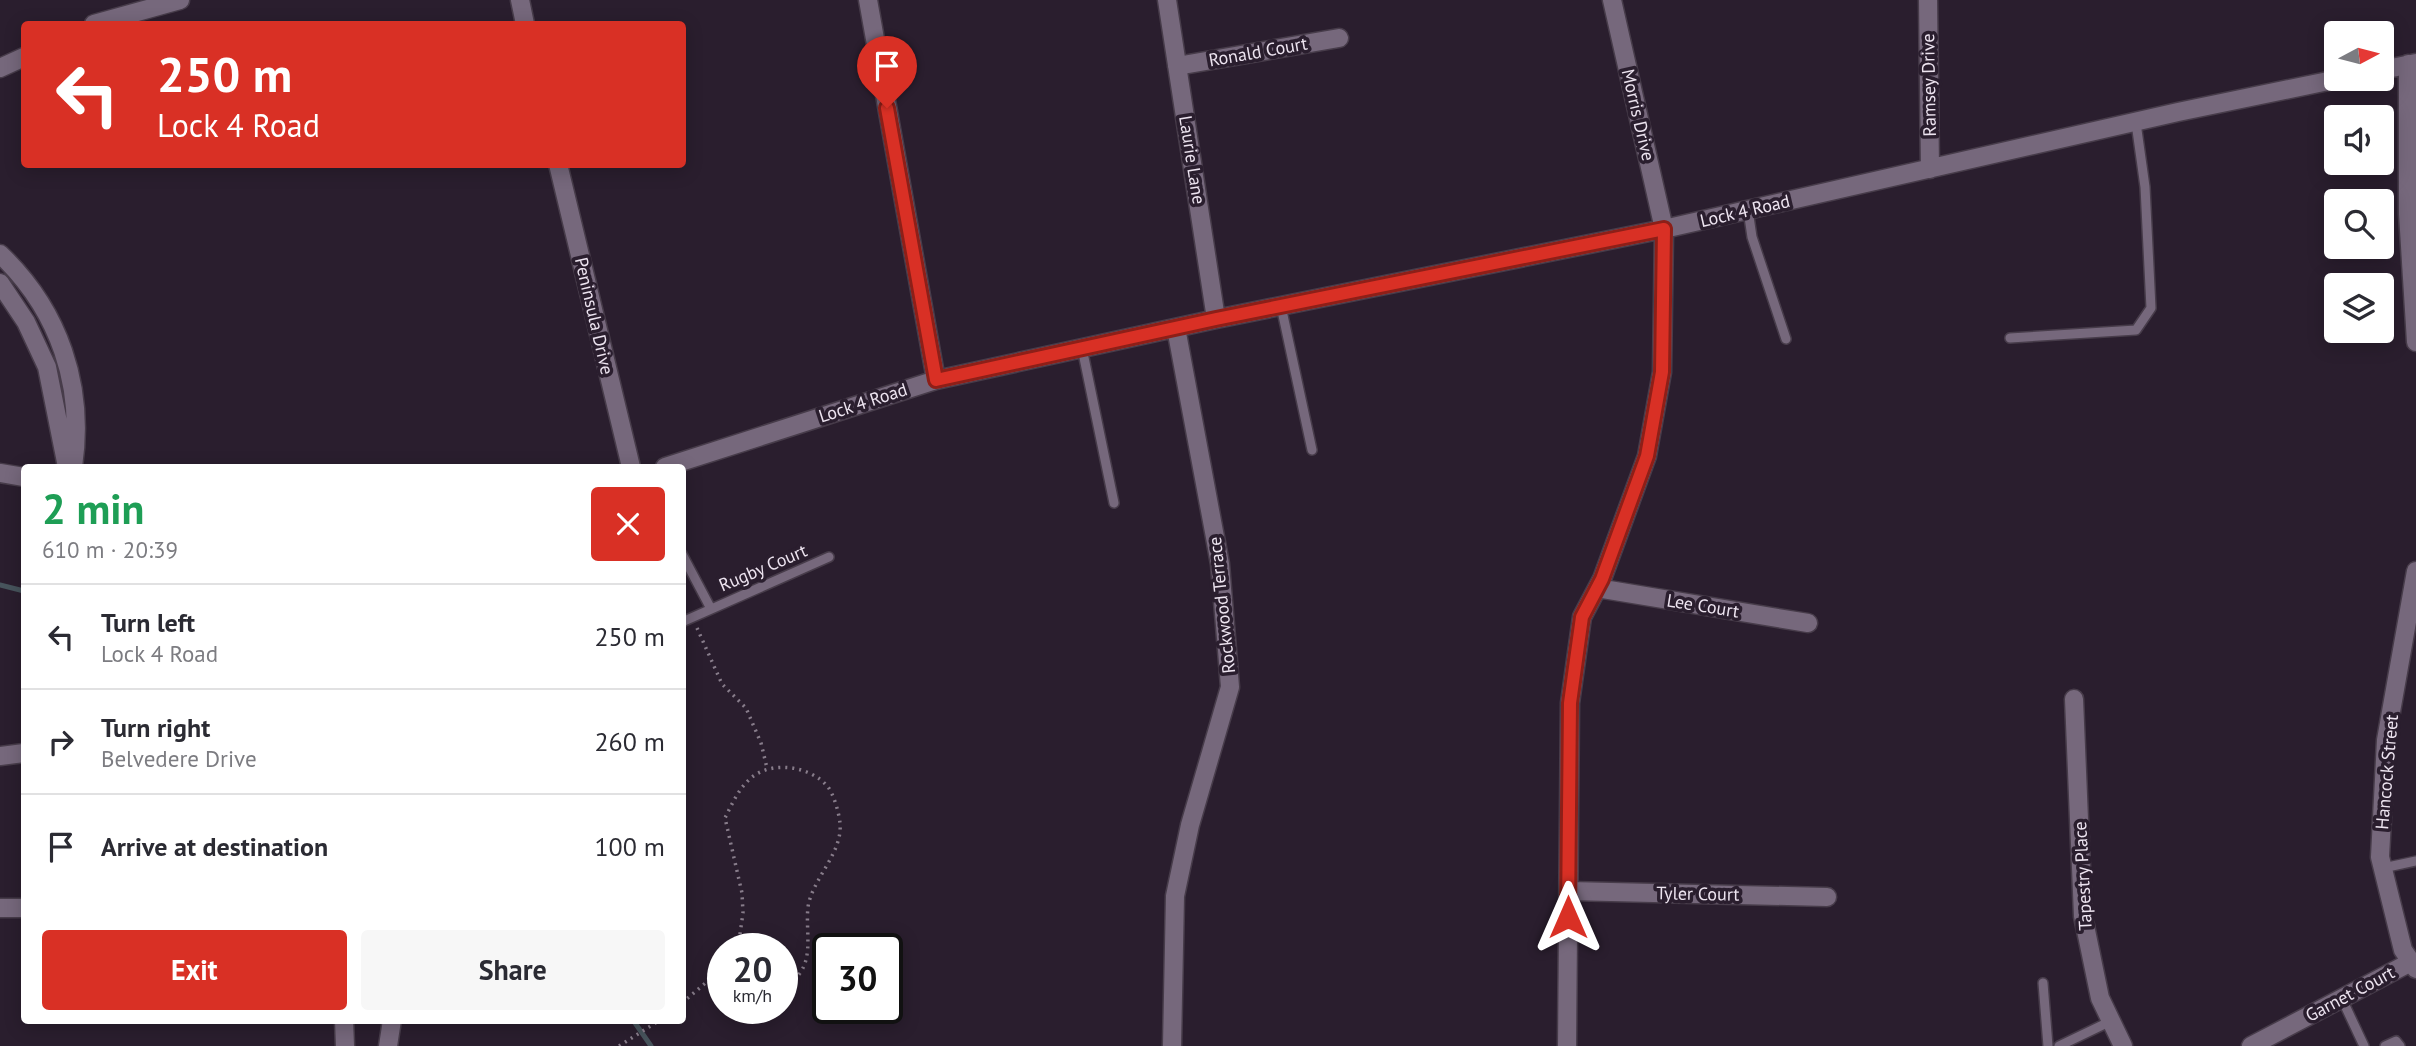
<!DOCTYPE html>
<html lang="en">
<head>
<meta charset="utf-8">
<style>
	:root { --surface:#fff; --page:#f7f7f7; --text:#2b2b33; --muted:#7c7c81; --line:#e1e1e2; --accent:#d93025 }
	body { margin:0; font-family:"PT Sans",sans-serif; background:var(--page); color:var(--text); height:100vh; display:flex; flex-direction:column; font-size:26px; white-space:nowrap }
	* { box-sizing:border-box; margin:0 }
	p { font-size:23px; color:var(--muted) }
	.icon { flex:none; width:38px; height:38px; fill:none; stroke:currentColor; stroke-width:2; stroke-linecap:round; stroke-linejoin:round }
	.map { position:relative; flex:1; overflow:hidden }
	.panel { position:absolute; left:21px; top:464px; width:665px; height:560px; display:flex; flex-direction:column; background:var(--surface); border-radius:7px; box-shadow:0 4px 18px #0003 }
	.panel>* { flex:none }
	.banner { position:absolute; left:21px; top:21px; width:665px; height:147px; border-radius:7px; box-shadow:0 4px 18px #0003; background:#d93025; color:#fff; overflow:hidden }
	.needle { width:46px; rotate:83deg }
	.fabs { position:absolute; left:2324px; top:21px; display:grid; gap:14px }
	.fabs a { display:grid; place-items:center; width:70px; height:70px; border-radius:7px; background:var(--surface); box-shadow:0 4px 18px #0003; font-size:35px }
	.speed { position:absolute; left:707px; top:933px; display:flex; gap:14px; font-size:35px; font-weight:700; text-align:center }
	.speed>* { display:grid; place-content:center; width:91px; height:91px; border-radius:50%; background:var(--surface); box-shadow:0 4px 18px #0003; line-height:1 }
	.speed small { font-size:18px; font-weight:400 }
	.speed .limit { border:4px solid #111; border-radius:10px; background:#fff; color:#111 }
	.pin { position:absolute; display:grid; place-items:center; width:60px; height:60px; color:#fff; margin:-72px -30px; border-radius:50% 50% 50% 0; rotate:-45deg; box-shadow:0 0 7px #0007 }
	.pin .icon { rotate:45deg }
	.me { position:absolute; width:77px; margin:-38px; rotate:0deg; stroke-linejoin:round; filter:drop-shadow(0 0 5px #0008) }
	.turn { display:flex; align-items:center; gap:24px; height:147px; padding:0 21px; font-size:32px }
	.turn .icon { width:91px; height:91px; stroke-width:2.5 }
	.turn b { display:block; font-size:49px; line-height:60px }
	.round { display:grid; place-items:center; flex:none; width:74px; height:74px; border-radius:7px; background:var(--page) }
	.summary { display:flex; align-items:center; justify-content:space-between; height:119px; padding:0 21px }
	h1 { font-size:42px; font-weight:700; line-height:52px; color:#1e9e55 }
	.cta { display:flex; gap:14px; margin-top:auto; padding:14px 21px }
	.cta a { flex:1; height:80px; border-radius:7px; background:var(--accent); color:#fff; font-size:28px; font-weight:700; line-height:80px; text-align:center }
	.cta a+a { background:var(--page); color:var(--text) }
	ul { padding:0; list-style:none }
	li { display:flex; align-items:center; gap:21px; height:105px; padding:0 21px; border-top:2px solid var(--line) }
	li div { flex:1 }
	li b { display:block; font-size:26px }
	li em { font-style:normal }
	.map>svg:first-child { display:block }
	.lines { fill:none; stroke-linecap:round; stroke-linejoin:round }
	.stream { stroke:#47545c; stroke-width:5 }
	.lane-casing { stroke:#473c4a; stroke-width:12 }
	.street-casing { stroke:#473c4a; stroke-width:21 }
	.path { stroke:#887d8b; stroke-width:3.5; stroke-dasharray:2 5; stroke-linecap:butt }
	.lane { stroke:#76687c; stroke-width:9 }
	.street { stroke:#76687c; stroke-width:18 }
	.route-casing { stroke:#8d1f18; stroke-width:18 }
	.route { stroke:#d93025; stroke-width:12 }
	.labels { text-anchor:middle; stroke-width:7; stroke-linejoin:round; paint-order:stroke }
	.street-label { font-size:18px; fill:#ede4f0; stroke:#2a1e2e }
</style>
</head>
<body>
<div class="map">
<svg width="2416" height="1046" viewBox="0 0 2416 1046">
	<rect width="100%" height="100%" fill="#2a1e2e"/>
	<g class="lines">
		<path class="stream" d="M0 585 24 591
			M633 1020 651 1046"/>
		<g class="lane-casing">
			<path id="lane" d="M1748 210 1752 237 1786 339
				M1281 306 1312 450
				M2010 338 2136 330 2151 308 2145 187 2136 123
				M1082 348 1114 503
				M682 554 710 607
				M682 622 829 557
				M2383 868 2416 861
				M2043 983 2048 1046
				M2342 999 2364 1046
				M2059 1046 2111 1021
				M2385 1046 2396 1041 2400 1046"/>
		</g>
		<g class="street-casing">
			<path id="street" d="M520 0 525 24
				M868 0 936 380
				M1167 0 1216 319
				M1928 0 1930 169
				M94 24 180 0
				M2408 64V214L2416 342
				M1177 66 1339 38
				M0 68 24 57
				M2382 70 2416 63
				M558 164 631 467
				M0 254C59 310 85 386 73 467
				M0 283 26 322 47 367 67 467
				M665 467 936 380 1216 319 1664 229 2178 112 2338 79
				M0 473 24 477
				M2416 571 2386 740 2380 857 2403 950 2416 969
				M1597 588 1808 623
				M2074 699 2083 916 2100 998 2123 1046
				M0 756 24 753
				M1569 891 1827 897
				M0 908H24
				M344 1020 345 1046
				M388 1046 392 1020
				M1172 1046 1175 896 1190 825 1230 687 1220 564 1176 328
				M1567 1046 1570 703 1582 617 1602 579 1647 456 1662 372 1664 229 1612 0
				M2251 1046 2411 962"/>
		</g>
		<path class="path" d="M697 628 722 684 746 708 761 743 767 768
			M738 948 743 913 742 893 725 818C732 804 739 788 751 778 772 760 811 766 828 787 834 795 839 813 840 823 843 853 812 879 808 907 805 933 816 964 791 982L782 983
			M682 1003 723 968
			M619 1046 660 1020"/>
		<use href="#lane" class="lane"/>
		<use href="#street" class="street"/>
	</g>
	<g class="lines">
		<g class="route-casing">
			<path id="route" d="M887 108 936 380 1216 319 1664 229 1662 372 1647 456 1602 579 1582 617 1570 703 1568 917"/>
		</g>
		<use href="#route" class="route"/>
	</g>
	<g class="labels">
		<g class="street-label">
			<text transform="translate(1258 52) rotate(-10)" y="6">Ronald Court</text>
			<text transform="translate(1929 85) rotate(-91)" y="6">Ramsey Drive</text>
			<text transform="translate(1638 115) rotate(77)" y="6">Morris Drive</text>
			<text transform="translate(1192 160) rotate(81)" y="6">Laurie Lane</text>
			<text transform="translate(1745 211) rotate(-13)" y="6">Lock 4 Road</text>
			<text transform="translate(594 316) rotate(77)" y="6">Peninsula Drive</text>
			<text transform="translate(863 403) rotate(-18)" y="6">Lock 4 Road</text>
			<text transform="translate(763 568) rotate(-23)" y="6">Rugby Court</text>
			<text transform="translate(1222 605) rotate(-96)" y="6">Rockwood Terrace</text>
			<text transform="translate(1703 606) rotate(9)" y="6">Lee Court</text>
			<text transform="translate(2387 772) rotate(-85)" y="6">Hancock Street</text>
			<text transform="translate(2083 876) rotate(-93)" y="6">Tapestry Place</text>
			<text transform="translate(1698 894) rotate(1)" y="6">Tyler Court</text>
			<text transform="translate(2350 994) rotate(-28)" y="6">Garnet Court</text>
		</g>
	</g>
</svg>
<div class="fabs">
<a><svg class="needle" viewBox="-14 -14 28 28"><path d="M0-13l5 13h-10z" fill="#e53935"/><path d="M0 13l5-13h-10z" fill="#7c7c81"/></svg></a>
<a><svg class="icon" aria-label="sound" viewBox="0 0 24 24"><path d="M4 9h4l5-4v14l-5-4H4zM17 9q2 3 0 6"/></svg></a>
<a><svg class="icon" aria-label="search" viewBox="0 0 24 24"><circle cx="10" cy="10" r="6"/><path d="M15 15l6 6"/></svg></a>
<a><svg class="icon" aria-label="layers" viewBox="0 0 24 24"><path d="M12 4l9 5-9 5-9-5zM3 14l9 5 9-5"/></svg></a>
</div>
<div class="speed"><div>20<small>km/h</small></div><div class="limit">30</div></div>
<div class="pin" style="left:887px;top:108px;background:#d93025"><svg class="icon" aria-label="arrive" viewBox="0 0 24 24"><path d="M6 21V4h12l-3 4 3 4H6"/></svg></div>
<svg class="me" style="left:1568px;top:917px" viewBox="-20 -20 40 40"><path d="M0-17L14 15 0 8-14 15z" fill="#d93025" stroke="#fff" stroke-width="4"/></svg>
<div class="banner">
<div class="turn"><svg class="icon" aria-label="left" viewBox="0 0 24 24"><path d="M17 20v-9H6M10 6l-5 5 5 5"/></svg><div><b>250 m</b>Lock 4 Road</div></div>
</div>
<section class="panel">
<div class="summary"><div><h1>2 min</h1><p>610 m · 20:39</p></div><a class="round" style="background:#d93025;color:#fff"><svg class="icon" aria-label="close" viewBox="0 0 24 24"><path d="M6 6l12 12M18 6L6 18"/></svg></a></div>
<ul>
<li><svg class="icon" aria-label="left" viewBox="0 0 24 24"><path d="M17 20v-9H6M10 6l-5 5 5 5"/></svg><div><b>Turn left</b><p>Lock 4 Road</p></div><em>250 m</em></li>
<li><svg class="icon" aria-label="right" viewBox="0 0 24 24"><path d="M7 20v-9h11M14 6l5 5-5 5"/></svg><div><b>Turn right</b><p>Belvedere Drive</p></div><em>260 m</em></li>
<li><svg class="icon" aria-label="arrive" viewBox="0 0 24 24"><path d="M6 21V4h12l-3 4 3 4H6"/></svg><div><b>Arrive at destination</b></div><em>100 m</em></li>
</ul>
<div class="cta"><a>Exit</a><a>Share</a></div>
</section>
</div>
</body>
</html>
